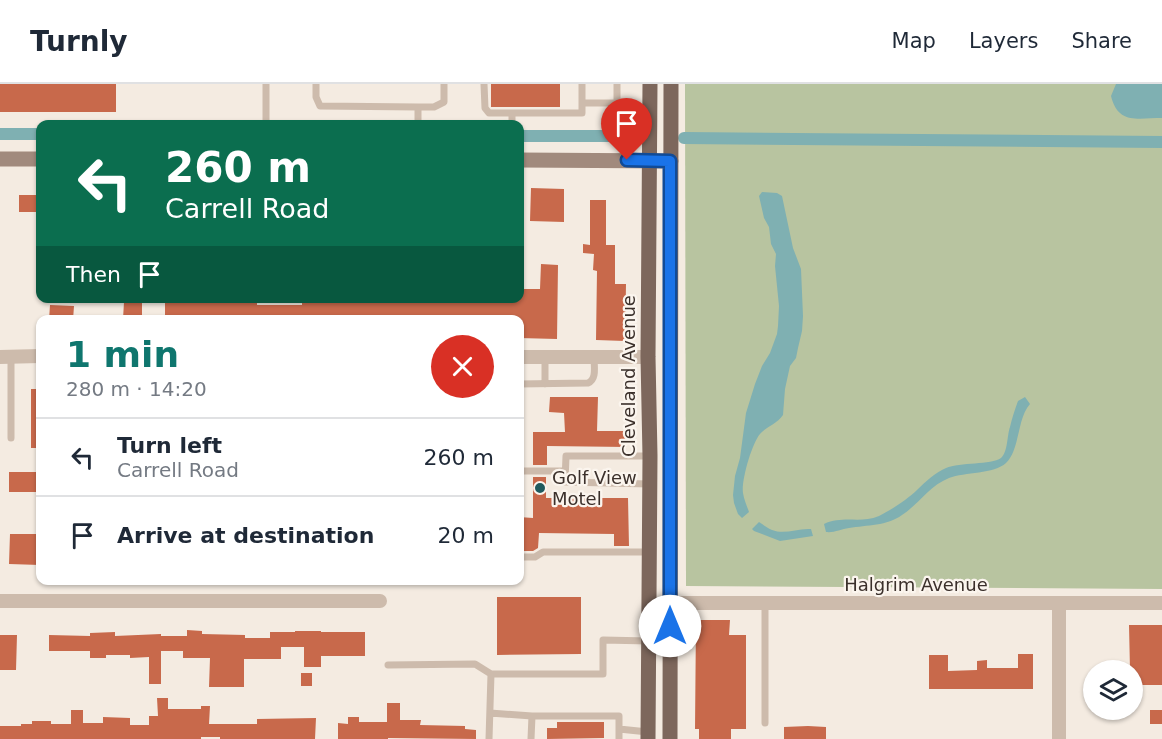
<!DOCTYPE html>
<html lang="en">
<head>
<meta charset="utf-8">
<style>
	:root { --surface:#fff; --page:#f6f6f7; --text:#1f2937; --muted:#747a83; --line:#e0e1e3; --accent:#0f766e }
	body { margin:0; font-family:"DejaVu Sans",sans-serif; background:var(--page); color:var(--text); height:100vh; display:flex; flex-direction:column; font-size:22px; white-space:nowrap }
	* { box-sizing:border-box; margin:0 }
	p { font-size:20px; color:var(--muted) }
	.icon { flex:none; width:33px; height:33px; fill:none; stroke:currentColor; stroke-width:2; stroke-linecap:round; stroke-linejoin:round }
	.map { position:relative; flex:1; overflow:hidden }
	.sheet { position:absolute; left:36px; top:231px; width:488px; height:270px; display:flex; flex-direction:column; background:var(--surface); border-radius:12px; box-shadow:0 2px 4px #0004 }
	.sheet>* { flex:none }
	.banner { position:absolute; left:36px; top:36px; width:488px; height:183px; border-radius:12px; box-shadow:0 2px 4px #0004; background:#0b6e4f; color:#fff; overflow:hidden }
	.buttons { position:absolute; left:1083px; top:576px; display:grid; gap:12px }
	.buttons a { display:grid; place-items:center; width:60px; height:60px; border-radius:50%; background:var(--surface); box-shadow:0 2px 4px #0004; font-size:30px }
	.pin { position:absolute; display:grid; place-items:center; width:51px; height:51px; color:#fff; margin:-62px -26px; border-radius:50% 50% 50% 0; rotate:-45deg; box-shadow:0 0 6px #0007 }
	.pin .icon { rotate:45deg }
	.me { position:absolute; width:66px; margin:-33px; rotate:0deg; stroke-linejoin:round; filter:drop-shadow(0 0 4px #0008) }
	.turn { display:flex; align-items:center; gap:21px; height:126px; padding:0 30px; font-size:27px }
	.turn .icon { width:78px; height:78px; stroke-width:2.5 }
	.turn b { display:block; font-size:42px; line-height:51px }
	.then { display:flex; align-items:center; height:57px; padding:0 30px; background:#0003; gap:12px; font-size:22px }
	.round { display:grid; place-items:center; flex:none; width:63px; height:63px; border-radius:32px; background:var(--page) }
	.summary { display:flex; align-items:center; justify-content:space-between; height:102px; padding:0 30px }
	h1 { font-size:36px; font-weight:700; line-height:45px; color:var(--accent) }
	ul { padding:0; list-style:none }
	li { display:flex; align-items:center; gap:18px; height:78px; padding:0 30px; border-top:2px solid var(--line) }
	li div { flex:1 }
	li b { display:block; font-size:22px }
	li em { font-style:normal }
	header { display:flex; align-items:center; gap:36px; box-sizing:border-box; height:84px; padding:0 30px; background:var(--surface); border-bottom:2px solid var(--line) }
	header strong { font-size:28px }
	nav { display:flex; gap:33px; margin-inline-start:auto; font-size:21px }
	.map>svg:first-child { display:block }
	.green { fill:#b8c4a0 }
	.water { fill:#7fb0b2 }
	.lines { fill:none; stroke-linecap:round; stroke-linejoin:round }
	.canal { stroke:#7fb0b2; stroke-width:12 }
	.building { fill:#c8694b }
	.lane { stroke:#cdbbac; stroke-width:7 }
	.street { stroke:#cdbbac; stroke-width:14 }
	.secondary { stroke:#a18a7d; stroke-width:15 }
	.primary { stroke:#7d675c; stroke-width:15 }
	.route-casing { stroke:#114b97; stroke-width:15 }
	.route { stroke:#1a73e8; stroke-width:10 }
	.poi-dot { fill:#1f5a5e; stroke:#fbf5ee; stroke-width:2 }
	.labels { text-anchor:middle; stroke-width:4.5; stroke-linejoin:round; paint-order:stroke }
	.street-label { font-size:18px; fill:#3b302b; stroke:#fbf5ee }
	.poi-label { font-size:18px; fill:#3b302b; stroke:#fbf5ee; text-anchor:start }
</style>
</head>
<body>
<header>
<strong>Turnly</strong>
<nav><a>Map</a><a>Layers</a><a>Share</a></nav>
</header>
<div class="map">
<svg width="1162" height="655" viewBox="0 0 1162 655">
	<rect width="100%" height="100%" fill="#f4ebe1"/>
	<path class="green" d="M685 0H1162V505L686 502Z"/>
	<path class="water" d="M1116 0H1162V34C1138 34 1118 41 1111 12Z
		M762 108 777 109 782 112 793 164 801 185 803 232 802 247 798 264 796 274 790 282 785 305 783 331C777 340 767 342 760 350 752 359 741 397 743 409 744 416 747 422 749 428L742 434 738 430 734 419 733 411 735 392 740 374 746 329 755 300 762 282 770 269 777 250 778 242 779 222 775 182 776 170 771 160 769 143 764 134 759 112Z
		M1025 313 1030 320C1017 334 1020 366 1006 379 994 390 965 388 949 394 929 402 919 420 902 431 887 442 867 441 849 444 841 445 834 449 826 448L824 440C844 431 860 440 879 432 891 426 908 415 917 406 926 397 935 389 946 384 960 378 991 381 1001 374 1008 368 1007 351 1010 343 1012 334 1015 325 1018 317Z
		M759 438C764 441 767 444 772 446 785 451 797 444 811 445L813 452 780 457 754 447 752 445Z"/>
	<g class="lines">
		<path class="canal" d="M0 50H40
			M519 52H615
			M684 54 1162 58"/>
	</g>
	<path class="building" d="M0 0H116V28H0Z
		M491 0H560V23H491Z
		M531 104 564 105V138L530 137Z
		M19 111H40V128H19Z
		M590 116H606V161H615V200H626L625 257 596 256 597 187 593 186 594 170 583 169V160L590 161Z
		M541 180 558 181 557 255 519 254V236H350V234L294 236H165V218L208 219V214L257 216V221H302V219H381V214H447V219H487L488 214H519V205H540Z
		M124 218H142V236L123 235Z
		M50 221 74 222 73 236H49Z
		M31 305H40V364H31Z
		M550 313H598L597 347H627V363L547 362V381H533V348H565L564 329 549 328Z
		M9 388H40V408H9Z
		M533 393H546V414H628L629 462H614V450L539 449 538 464 533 467H524V457H519V433L533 434Z
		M10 450H40V481L9 480Z
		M497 513H581V570L497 571Z
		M696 536H730L729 551H746V645H731V655H699V645H695Z
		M1129 541H1162V601H1132V586H1130Z
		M187 546 202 547V550L245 551V554H270V548H295V547H321V548H365V572H321V583H304V563H281V575H244V603H209L210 574H183V567H161V600H149V573L130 574V571H106V574H90V567H49V551L90 552V549L115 548V552L161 550V552H187Z
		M0 551H17L16 586H0Z
		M1018 570H1033V605H929V571H948V587L977 586V577L987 576V584H1018Z
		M301 589H312V602H301Z
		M157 614H168V625H201V622H210L209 640H257V635L316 634 315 655H220V653H201V655H0V642H21V640H32V637H51V640H71V626H83V639H103V633L130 634V641H149V632H158Z
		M387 619H400V636H421L420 641 465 642V645L476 646V655L388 654V655H338V639L348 640V633H359V638H387Z
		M1150 626H1162V640H1150Z
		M557 638H604V654L547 655V644H557Z
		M808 642 826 643V655H784V643Z"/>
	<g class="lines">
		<path class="lane" d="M316 0V13L320 22 418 23V40
			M484 0 485 24 489 29H582V19H617V0
			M582 19V0
			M418 23H434L444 18V0
			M266 40V0
			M512 40V30
			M545 273V300
			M519 300 588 299C597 295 594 283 594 273
			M11 354V272
			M519 387H565
			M649 400 565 398 566 372H650
			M519 473H535L543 468H649
			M765 519V639
			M388 581 475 580 491 590H603V556L649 557
			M490 629 532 632H619V655
			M619 645 648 648
			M489 655 491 590
			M531 655 532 632"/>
		<path class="street" d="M0 273 40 272
			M519 273H648
			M0 517H380
			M670 519H1162
			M1059 655V519"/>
		<path class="secondary" d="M0 75H40
			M519 76 671 77"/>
		<path class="primary" d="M648 655 650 372 648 273 650 0
			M670 655 671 0"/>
	</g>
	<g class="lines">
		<g class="route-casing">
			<path id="route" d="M627 76 670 77V542"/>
		</g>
		<use href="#route" class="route"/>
	</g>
	<circle class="poi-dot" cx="540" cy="404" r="6"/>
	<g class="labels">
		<g class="street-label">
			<text transform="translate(629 292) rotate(-90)" y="6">Cleveland Avenue</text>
			<text x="916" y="507">Halgrim Avenue</text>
		</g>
		<g class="poi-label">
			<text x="552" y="400">Golf View<tspan x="552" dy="21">Motel</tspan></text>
		</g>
	</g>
</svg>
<div class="buttons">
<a><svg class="icon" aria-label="layers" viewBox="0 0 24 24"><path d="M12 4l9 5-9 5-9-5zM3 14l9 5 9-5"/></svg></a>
</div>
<div class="pin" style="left:627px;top:76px;background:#d93025"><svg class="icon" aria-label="arrive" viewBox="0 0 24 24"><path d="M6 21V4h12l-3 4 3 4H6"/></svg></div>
<svg class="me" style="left:670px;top:542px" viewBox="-20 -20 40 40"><circle r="19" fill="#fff"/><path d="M0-13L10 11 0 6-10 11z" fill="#1a73e8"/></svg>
<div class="banner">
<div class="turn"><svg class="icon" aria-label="left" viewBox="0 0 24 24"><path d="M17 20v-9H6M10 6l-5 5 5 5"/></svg><div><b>260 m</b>Carrell Road</div></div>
<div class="then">Then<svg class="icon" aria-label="arrive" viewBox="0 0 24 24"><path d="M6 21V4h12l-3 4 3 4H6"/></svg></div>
</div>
<section class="sheet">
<div class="summary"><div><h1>1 min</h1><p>280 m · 14:20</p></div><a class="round" style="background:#d93025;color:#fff"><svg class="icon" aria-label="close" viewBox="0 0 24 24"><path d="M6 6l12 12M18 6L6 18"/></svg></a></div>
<ul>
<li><svg class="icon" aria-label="left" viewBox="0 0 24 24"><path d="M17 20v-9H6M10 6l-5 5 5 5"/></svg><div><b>Turn left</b><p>Carrell Road</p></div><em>260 m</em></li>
<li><svg class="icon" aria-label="arrive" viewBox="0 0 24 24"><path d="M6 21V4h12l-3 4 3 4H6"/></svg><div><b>Arrive at destination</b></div><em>20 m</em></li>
</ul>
</section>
</div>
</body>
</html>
